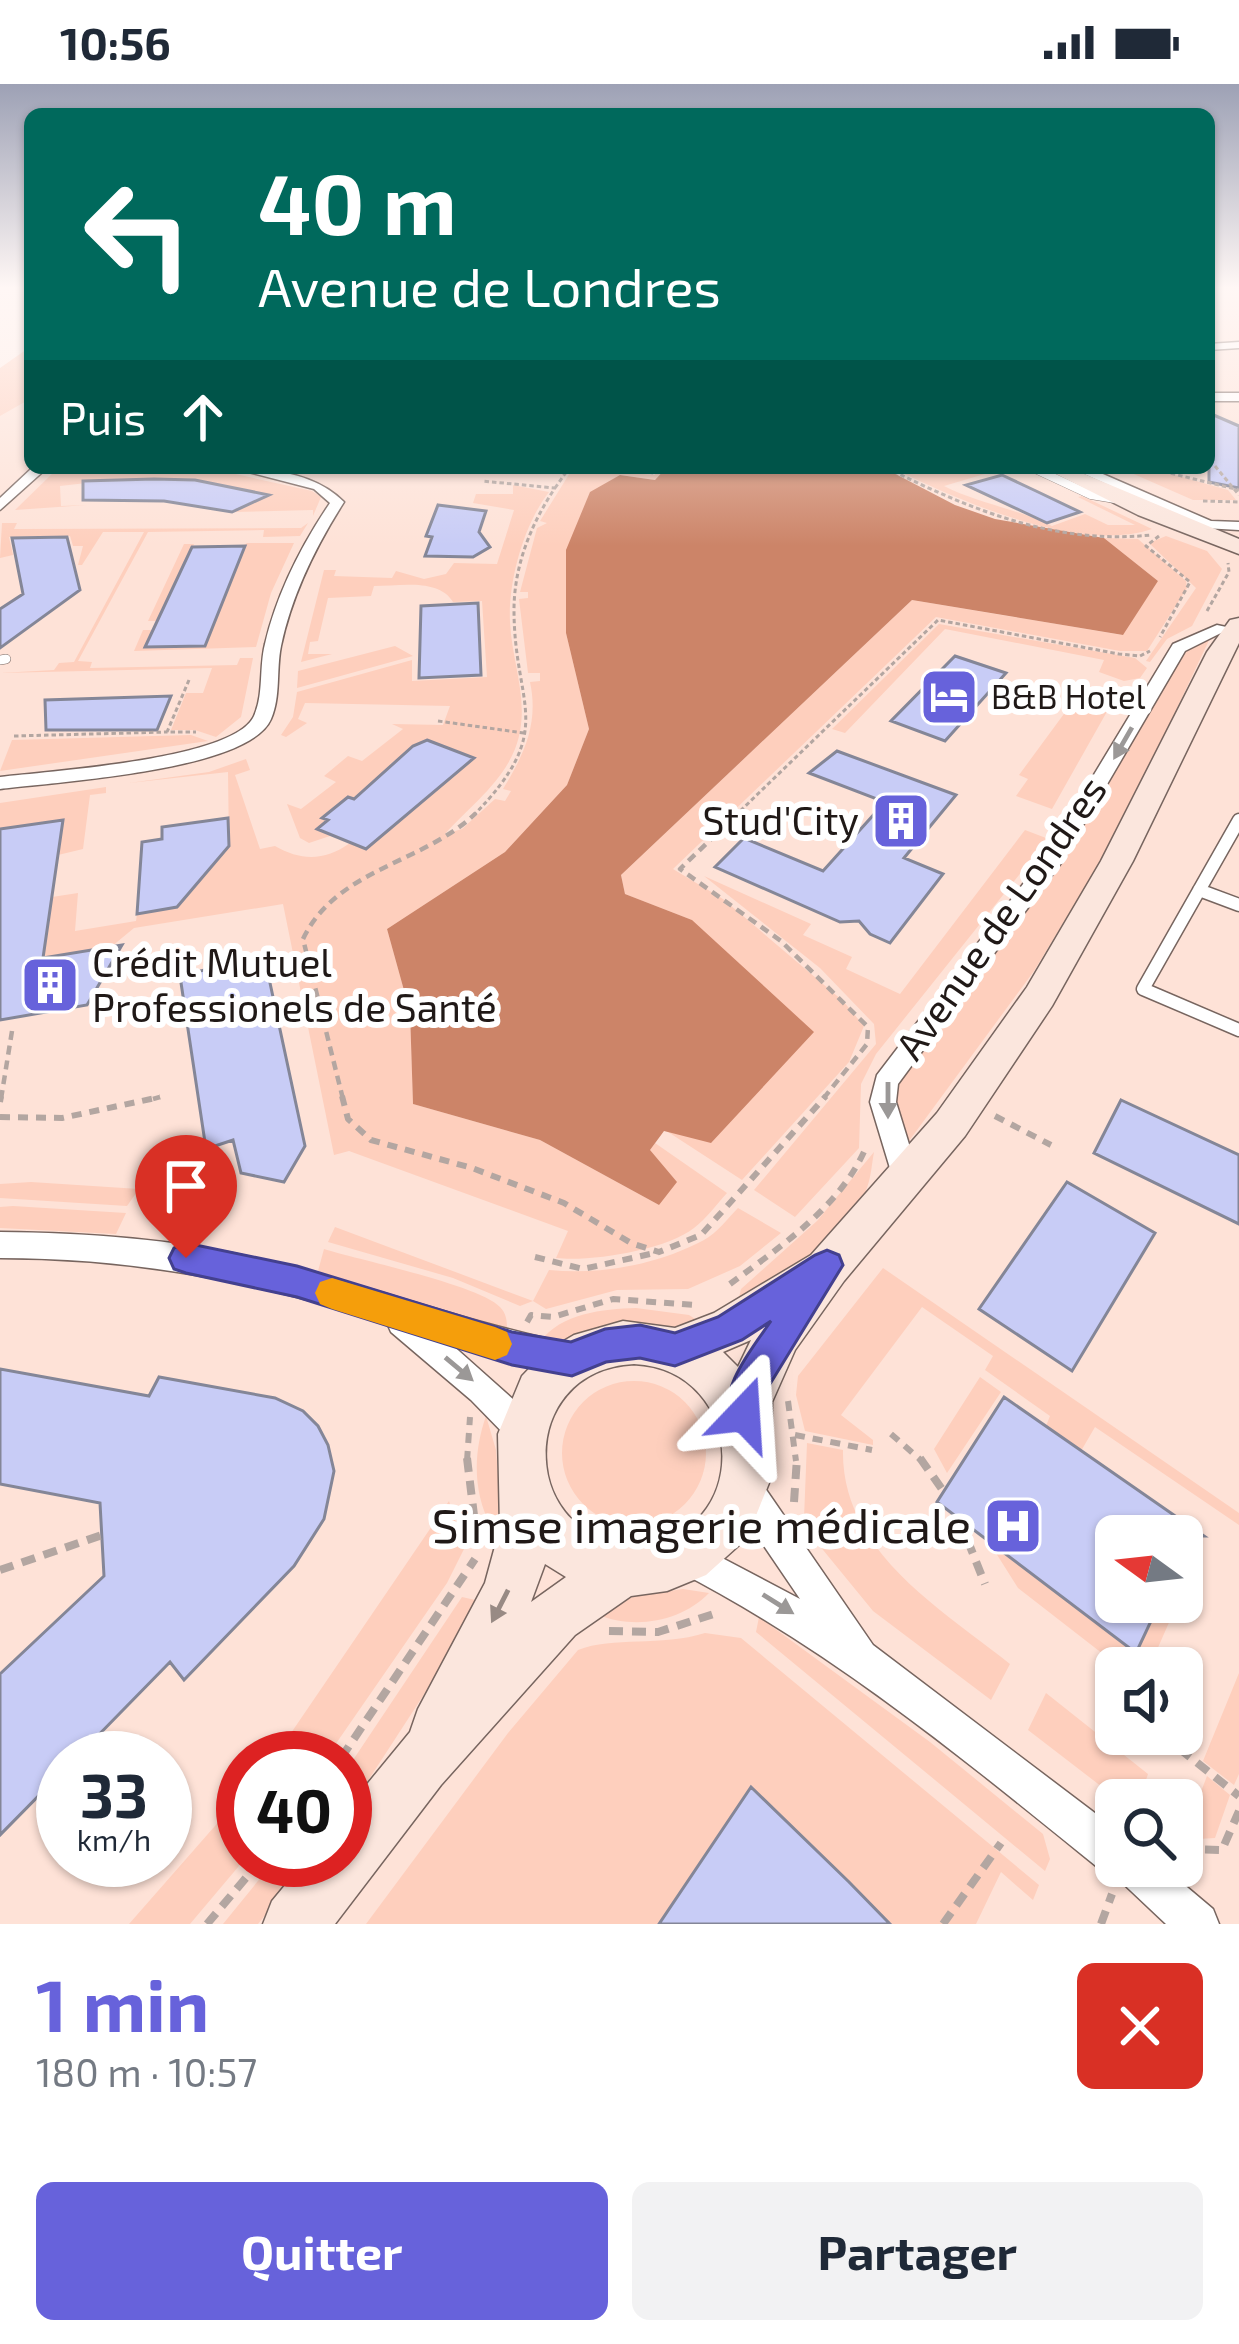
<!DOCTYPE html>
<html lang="fr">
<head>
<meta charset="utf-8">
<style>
	:root { --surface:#fff; --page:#f2f2f3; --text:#1f2937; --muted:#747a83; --accent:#6762db }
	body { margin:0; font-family:"Exo 2",sans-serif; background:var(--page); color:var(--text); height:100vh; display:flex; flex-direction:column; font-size:45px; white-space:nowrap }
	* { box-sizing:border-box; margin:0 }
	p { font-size:39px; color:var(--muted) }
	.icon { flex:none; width:66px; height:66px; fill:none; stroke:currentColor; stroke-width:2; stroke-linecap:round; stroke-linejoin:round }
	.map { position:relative; height:1840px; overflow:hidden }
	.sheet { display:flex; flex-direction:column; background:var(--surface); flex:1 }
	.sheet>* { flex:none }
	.banner { position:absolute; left:24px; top:24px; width:1191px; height:366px; border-radius:18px; box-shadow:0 3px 9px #0004; background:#00695c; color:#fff; overflow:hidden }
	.needle { width:78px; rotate:285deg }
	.buttons { position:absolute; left:1095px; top:1431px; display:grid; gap:24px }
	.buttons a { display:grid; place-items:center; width:108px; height:108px; border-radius:18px; background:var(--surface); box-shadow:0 3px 9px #0004; font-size:60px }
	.speed { position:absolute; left:36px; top:1647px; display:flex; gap:24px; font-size:60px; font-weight:700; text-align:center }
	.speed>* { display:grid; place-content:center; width:156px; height:156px; border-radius:50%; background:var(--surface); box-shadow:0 3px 9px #0004; line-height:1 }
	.speed small { font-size:30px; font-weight:400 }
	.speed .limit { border:18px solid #d22; background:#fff; color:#111 }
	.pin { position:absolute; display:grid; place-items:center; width:102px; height:102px; color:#fff; margin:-123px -51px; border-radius:50% 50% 50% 0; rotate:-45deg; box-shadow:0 0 12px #0007 }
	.pin .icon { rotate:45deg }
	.me { position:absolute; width:132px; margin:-66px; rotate:20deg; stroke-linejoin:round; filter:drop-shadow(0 0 9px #0008) }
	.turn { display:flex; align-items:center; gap:42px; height:252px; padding:0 36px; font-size:54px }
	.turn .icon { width:156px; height:156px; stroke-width:2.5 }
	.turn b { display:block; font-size:84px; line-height:102px }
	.then { display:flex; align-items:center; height:114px; padding:0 36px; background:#0003; gap:24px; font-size:45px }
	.round { display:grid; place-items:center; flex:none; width:126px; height:126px; border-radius:18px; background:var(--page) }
	.summary { display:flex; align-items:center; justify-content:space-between; height:204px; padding:0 36px }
	h1 { font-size:72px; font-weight:700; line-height:90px; color:var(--accent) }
	.primary-button { display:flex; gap:24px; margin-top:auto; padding:24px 36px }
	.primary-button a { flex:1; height:138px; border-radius:18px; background:var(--accent); color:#fff; font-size:48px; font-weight:700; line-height:138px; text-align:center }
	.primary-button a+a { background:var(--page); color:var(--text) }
	.status { display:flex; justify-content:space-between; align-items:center; height:84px; padding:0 60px; background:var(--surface); direction:ltr }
	.status svg { height:33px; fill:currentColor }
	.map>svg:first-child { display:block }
	.built { fill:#fee2d7; fill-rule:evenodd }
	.green { fill:#fecfbd }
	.water { fill:#cc8468 }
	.building { fill:#c8ccf6; stroke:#848697; stroke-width:3 }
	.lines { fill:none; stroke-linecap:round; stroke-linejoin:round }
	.lane-far2-casing { stroke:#77655f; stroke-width:9 }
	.lane-far1-casing { stroke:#77655f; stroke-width:10 }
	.lane-casing { stroke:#77655f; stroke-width:15 }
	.street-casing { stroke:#77655f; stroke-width:3 }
	.secondary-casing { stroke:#77655f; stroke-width:3 }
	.path-far3 { stroke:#b3a6a1; stroke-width:3; stroke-dasharray:4.5 3; stroke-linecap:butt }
	.path-far2 { stroke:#b3a6a1; stroke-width:4.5; stroke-dasharray:9 6; stroke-linecap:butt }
	.path-far1 { stroke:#b3a6a1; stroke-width:6; stroke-dasharray:10 8; stroke-linecap:butt }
	.path { stroke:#b3a6a1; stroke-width:8; stroke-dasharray:14 9; stroke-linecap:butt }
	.lane-far2 { stroke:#fff; stroke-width:8 }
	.lane-far1 { stroke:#fff; stroke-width:9 }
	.lane { stroke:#fff; stroke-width:12 }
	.street { fill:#fff; fill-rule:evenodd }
	.secondary { fill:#fbe6dd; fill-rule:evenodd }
	.oneway { fill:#9b9897 }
	.oneway2 { fill:#988a84 }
	.route { fill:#6762db; stroke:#43408e; stroke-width:3 }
	.slow { fill:#f59e0b }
	.labels { text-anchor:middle; stroke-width:12; stroke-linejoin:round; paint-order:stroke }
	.far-poi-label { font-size:33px; fill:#201917; stroke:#fff; text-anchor:start }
	.poi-label { font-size:39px; fill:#201917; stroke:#fff; text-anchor:end }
	.street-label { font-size:39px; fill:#201917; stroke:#fff }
	.near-poi-label { font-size:48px; fill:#201917; stroke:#fff; text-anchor:end }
</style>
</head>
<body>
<div class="status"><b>10:56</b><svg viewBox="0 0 49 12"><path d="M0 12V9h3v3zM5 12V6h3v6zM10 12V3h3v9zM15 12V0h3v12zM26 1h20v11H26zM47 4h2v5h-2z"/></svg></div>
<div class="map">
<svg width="1239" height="1840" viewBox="0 0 1239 1840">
	<rect width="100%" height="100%" fill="#feeee8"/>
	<path class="built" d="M1209 204H1239V1840H0V285L30 264V384H1209ZM1116 1452H1182V1518H1116ZM1116 1584H1182V1650H1116ZM63 1674H165V1776H63ZM243 1674H345V1776H243ZM1116 1716H1182V1782H1116Z"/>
	<path class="green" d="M30 263V315L0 332V284Z
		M58 384H208L312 407 321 413 313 432V426L234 428 266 411C199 392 128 393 60 402L61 422 87 421 15 426Z
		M573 384 655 391V388L632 384H666L655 396 621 391 566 549 589 645 567 701 505 768 387 845 410 928 413 1020 540 1056 659 1121 650 1066 655 1059 727 1109C717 1120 706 1135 694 1144 666 1166 591 1178 556 1174L568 1147 349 1067 334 1071 283 820 134 844 111 863 0 881 52 813 78 809 75 847 136 837 137 830 177 823 229 763 228 688 129 699 209 688 246 675 250 686 235 691 260 765 275 762C301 777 325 777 350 759L366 765 473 675 427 657 390 680 395 682 318 744 333 751 309 759 300 754 287 720 301 725 336 698 324 692 348 672 362 677 403 645 392 640 443 641 450 622 305 619 298 635 307 639 286 653 281 651 293 633 297 608 412 576V597L487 593 482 517 453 518C439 494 399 502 374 502L371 512 328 514 318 557 310 558 308 570H332L301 578 324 486H336L334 492 392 494 396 487 424 495 446 490 454 479 497 480 514 426 473 419 476 410H513V401L549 408C524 440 508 497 510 538 512 582 532 621 515 665 501 700 469 723 445 750L462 745 495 715 505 717 511 707 503 705C524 671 539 639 530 598L540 597V589H528L519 515 528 514V508H520L537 444 547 439 540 437Z
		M892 384H1005L944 402C980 420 1018 425 1052 442L1085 430 1108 441H1135L1078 413 1082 412 1152 445C1078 470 958 416 892 384Z
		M1120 384H1150L1228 406 1236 416H1193Z
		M2 439H17L14 445 301 444 308 439 300 452 263 453 264 446 148 448 78 577 92 578 90 584 237 581 240 574H253L241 633 216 653 195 646H171L186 609H203L212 584 0 589 54 586 59 579 74 578 144 448H103L82 481H78L83 462H73L70 452 9 453 13 471 0 474Z
		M1166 452 1207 467 1222 485 1192 542 1167 555 1150 578 1146 577 1196 504 1149 459Z
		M1104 454 1138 455 1186 497 1187 504 1147 567H1120L936 533 673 785 723 815 843 917 864 942 849 978 742 1096 665 1046 692 836 625 810 621 791 912 516 1122 551 1158 497Z
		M247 459H294L271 509 256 563 134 567 143 546H153L146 563 205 561 165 520 157 537H148L184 460H194L172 507Z
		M939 540 1135 574 1147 584 1140 594 1124 597 1099 588 1104 576 945 545 845 649 832 645Z
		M1211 552 1120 745 1034 887 906 1061 896 1026 897 997 1060 779 1183 567Z
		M395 562 413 572 297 604 298 587Z
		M1083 604 1105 611 1109 624 1052 725 1016 712 1028 695 1019 691Z
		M191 651 208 657 0 687 12 656Z
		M106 703V709L90 711 83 765 58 771 62 736 0 745V719Z
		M1025 746 1046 754 1039 766 876 970 861 1000 859 1064 795 1133 754 1106 876 960 874 940 820 884 704 792 811 840 803 851 852 873 846 885 900 910Z
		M874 1068C871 1084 871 1100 862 1114 836 1158 777 1201 735 1230L741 1205 817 1137Z
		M31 1098 139 1105 127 1122 0 1114V1100Z
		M0 1123 13 1122 126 1129 116 1150 0 1144Z
		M738 1124 781 1149 740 1182 688 1205 617 1206 546 1225 533 1217 520 1222 453 1194 328 1158 335 1143 533 1217 549 1186C601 1191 657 1181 704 1156 717 1149 728 1134 738 1124Z
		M324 1165C359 1176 479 1201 500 1223 508 1231 507 1241 507 1251L318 1187Z
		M883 1184 1239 1429V1441L1095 1343 1081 1367 1046 1342 1050 1332 985 1286 993 1272 922 1223 841 1331 873 1356V1361L805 1347 796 1311 798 1292Z
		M636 1224 689 1231 706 1242 540 1258C561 1229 603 1225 636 1224Z
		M980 1293 1001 1308 947 1389 934 1365Z
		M562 1369a72 72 0 1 1 144 0a72 72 0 1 1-144 0Z
		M486 1332 496 1366 504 1463C474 1424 470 1378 486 1332Z
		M807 1359 843 1366C841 1467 940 1524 1010 1580L991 1616 873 1527 810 1450 804 1434Z
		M449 1417 464 1465 447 1499 326 1674H274Z
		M989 1458 1135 1569 1160 1518H1178L1149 1584H1121L1018 1504Z
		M683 1505 709 1509C682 1537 636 1546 599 1531L618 1515Z
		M462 1513 484 1518 345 1732V1688Z
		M759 1533 930 1658 1043 1750 1050 1775 1045 1787 756 1548Z
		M705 1549 741 1554 1039 1801 1033 1816 1001 1788 976 1840H890L751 1703 659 1840H366L508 1649 578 1566C613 1552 661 1563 705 1549Z
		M1239 1589V1690L1234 1701 1203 1677Z
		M1046 1609 1148 1690 1143 1705 1157 1716H1119L1028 1646Z
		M1207 1692 1230 1711 1215 1754 1182 1756V1727L1194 1726Z
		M243 1710 244 1776 190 1840H129Z
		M275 1776H310L258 1840H223Z"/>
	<path class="water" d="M666 384H884L955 421 995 435 1104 454 1158 497 1123 551 912 516 621 791 625 810 692 836 814 948 711 1059 664 1047 650 1066 677 1098 659 1121 540 1056 413 1020 410 928 387 845 505 768 567 701 589 645 566 549V466L590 408 620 391 655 396Z"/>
	<path class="building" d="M1209 329 1239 342V404L1209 398Z
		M1002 391 1036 407 1080 428 1047 439 966 401Z
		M154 395 195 396 269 411 232 428 164 417 83 416V397Z
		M438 421 486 427 479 448 490 463 473 473 425 472 432 453 426 452Z
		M67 453 80 506 0 564V525L23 510 12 454Z
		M245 462 205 562 145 563 192 463Z
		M478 519 481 591 419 594 421 522Z
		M955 572 1006 589 945 657 891 637Z
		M171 612 157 646H46L45 616Z
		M427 656 474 674 366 765 317 745 328 736 322 734 348 713 354 715 413 662Z
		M837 667 956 711 904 774 943 790 890 859 870 850 859 837 840 838 715 783 744 754 823 787 885 718 809 689Z
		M228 734 229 762 177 823 137 830 142 758 162 755V743Z
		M63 736 43 874 122 861 87 921 0 936V745Z
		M264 871 305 1062 284 1098 241 1089 233 1056 206 1065 180 892Z
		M1121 1016 1239 1071V1140L1094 1069Z
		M1067 1098 1155 1149 1072 1287 979 1225Z
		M0 1285 149 1312 159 1293 275 1314 303 1327 318 1342 328 1361 334 1387 324 1435 294 1482 184 1596 170 1578 76 1674H63V1687L0 1751V1590L104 1492 100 1419 0 1400Z
		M1004 1313 1204 1452H1116V1518H1160L1136 1569 937 1418Z
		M751 1703 849 1798 890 1840H659Z"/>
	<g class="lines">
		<g class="lane-far2-casing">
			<path id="lane-far2" d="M1033 384 1091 411 1115 415"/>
		</g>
		<g class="lane-far1-casing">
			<path id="lane-far1" d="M0 576 6 575"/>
		</g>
		<g class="lane-casing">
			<path id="lane" d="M1239 736 1143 905 1239 946
				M1199 806 1239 821"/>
		</g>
		<g class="street-casing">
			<path id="street" d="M1239 258V264L1209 266V260Z
				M1209 309H1239V317H1209Z
				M32 384H47L0 426V414Z
				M233 384C272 384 317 390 344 418 316 462 292 510 281 562 276 586 281 612 271 635 249 687 55 698 0 705V693C48 687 234 676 254 632 264 610 259 583 265 560 277 509 301 462 330 419L314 405Z
				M1071 384H1089L1211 437 1239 438V446L1204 444Z
				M1217 541 1231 544 1185 567 1061 779 898 1000 896 1018 920 1096 916 1104 906 1108 896 1104 870 1018 877 991 1046 770 1173 560Z
				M0 1148C89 1149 177 1155 263 1176 367 1200 467 1239 572 1260L583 1265 588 1275 583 1285 572 1290 450 1259 534 1334 538 1345 534 1356 522 1361 510 1356 471 1316 391 1248 387 1239C259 1198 135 1174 0 1174Z
				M744 1386 756 1391 873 1561 1116 1745V1782H1162L1213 1825 1219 1840H1166L1113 1790 1101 1786C965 1676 832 1566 676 1486L670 1474 676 1462 688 1456 800 1515 732 1415 727 1403 732 1391Z"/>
		</g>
		<g class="secondary-casing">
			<path id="secondary" d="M1044 384H1070L1239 455V470L1138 431Z
				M1239 534V559L1133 777 1052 922 965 1052 844 1197 795 1266 772 1318 771 1394 747 1454 706 1491 667 1507 631 1512 575 1551 441 1701 335 1840H263L272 1817 306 1776H345V1727L410 1648 418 1625 485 1499 500 1444 498 1350 522 1292 545 1268 574 1251 623 1237 675 1244 714 1229 811 1171 937 1029 1027 903 1101 777 1207 568 1230 536ZM751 1256 738 1283 723 1268ZM634 1280C750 1286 752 1455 639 1459 519 1464 512 1286 634 1280ZM545 1480 566 1493 531 1518Z"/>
		</g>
		<path class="path-far3" d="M1215 382 1239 411
			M621 384 653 389
			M887 384C971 426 1056 461 1151 451
			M1149 384 1239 406
			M555 404 569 384
			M1203 417 1239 418
			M1159 452 1146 462 1190 498 1160 553
			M1207 527 1229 488 1228 479
			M189 596 167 648H196
			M438 637 524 649
			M14 652 167 648
			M473 732C559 644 514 624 514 526 514 482 531 440 555 404L482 397
			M735 732 938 536 1119 570 1140 572 1150 567"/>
		<path class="path-far2" d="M738 729 680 785 781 857 868 943 867 960 823 1015
			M1 1015 12 947
			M153 1015 160 1013
			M343 1015 303 855C337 784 423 780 476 729"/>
		<path class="path-far1" d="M342 1012 348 1035 371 1056 472 1084 564 1119 631 1159 659 1168 701 1151 826 1012
			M0 1018 1 1012
			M995 1032 1051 1061
			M0 1033 62 1034 160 1013
			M535 1173 583 1185 659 1168
			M730 1200C781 1162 842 1122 867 1061
			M527 1238 531 1231 553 1233 613 1215 695 1221
			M788 1317 796 1377
			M891 1350 922 1377
			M795 1351 872 1366
			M467 1377 470 1333"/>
		<path class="path" d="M467 1374 478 1464
			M920 1374 944 1408
			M794 1418 797 1374
			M959 1435 985 1500
			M0 1486 102 1451
			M609 1547 658 1548 720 1528
			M1161 1650 1239 1712
			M341 1674 475 1475
			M1182 1765 1222 1766 1239 1727
			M207 1840 261 1776
			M943 1840 1001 1759
			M1101 1840 1112 1810"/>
		<use href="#lane-far2" class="lane-far2"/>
		<use href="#lane-far1" class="lane-far1"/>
		<use href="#lane" class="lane"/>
		<use href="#street" class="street"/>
		<use href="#secondary" class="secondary"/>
	</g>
	<defs><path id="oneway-solid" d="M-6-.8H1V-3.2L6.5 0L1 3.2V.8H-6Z" transform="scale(3)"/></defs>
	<g class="oneway">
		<use href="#oneway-solid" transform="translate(1123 659) rotate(120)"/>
		<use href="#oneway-solid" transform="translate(888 1016) rotate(90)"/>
		<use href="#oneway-solid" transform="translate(459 1285) rotate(40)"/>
		<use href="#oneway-solid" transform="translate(778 1520) rotate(32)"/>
	</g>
	<use class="oneway2" href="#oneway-solid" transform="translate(500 1522) rotate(117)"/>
	<linearGradient id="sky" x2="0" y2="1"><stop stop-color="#9da1b5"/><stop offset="0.44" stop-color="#fff7f5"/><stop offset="1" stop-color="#fff7f5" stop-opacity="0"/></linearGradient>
	<rect width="1239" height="462" fill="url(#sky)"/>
	<path class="route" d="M186 1159 297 1182 512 1248 571 1258 605 1245 640 1241 675 1249 718 1233 815 1171 827 1166 839 1171 843 1181 770 1300 757 1343 744 1349 731 1343C716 1307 751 1266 771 1237L742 1256 675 1282 640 1274 606 1278 572 1292 512 1281 297 1213 186 1189 174 1185 169 1174 174 1164Z"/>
	<path class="slow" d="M332 1194 495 1243 507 1248 512 1260 507 1271 495 1276 332 1225 320 1220 315 1209 320 1198Z"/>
	<defs>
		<g id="hotel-square" transform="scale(3)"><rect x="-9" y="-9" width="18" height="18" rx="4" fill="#6762db" stroke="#fff"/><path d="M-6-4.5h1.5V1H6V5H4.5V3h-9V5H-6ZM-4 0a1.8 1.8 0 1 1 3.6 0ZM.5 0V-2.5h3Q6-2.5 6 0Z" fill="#fff"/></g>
		<g id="building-square" transform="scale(3)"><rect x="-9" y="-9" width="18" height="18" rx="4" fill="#6762db" stroke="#fff"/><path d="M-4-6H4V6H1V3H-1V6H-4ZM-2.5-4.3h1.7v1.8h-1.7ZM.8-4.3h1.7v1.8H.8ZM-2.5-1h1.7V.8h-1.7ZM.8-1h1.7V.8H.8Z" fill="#fff"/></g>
		<g id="hospital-square" transform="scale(3)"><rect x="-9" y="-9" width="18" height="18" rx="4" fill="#6762db" stroke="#fff"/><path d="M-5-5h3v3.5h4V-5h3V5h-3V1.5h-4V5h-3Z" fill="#fff"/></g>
	</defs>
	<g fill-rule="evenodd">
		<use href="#hotel-square" x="949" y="613"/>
		<use href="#building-square" x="901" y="737"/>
		<use href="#building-square" x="50" y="901"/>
		<use href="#hospital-square" x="1013" y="1442"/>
	</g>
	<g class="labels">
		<g class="far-poi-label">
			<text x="991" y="625">B&amp;B Hotel</text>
		</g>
		<g class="poi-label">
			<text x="859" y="751">Stud'City</text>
			<text x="92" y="893" text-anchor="start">Crédit Mutuel<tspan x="92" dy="45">Professionels de Santé</tspan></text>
		</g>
		<g class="street-label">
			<text transform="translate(1001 834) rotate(-55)" y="14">Avenue de Londres</text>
		</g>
		<g class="near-poi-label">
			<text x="971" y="1459">Simse imagerie médicale</text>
		</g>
	</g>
</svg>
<div class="buttons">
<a><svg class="needle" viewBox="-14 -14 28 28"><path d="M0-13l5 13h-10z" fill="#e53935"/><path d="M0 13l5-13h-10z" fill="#747a83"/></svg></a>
<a><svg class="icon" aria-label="sound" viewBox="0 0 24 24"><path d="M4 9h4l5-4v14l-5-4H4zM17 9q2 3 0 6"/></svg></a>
<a><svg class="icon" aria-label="search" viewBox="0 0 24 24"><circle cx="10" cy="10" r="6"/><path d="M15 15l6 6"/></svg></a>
</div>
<div class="speed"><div>33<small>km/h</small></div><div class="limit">40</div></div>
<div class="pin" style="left:186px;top:1174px;background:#d93025"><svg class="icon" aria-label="arrive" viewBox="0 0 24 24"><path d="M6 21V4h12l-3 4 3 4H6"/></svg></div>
<svg class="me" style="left:744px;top:1330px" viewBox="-20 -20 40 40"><path d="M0-17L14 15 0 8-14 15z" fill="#6762db" stroke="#fff" stroke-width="4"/></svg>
<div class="banner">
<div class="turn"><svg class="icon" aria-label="left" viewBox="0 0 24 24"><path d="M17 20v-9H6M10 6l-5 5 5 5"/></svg><div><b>40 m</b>Avenue de Londres</div></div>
<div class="then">Puis<svg class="icon" aria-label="ahead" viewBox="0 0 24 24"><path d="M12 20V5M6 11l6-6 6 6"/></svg></div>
</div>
</div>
<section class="sheet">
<div class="summary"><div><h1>1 min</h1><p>180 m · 10:57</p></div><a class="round" style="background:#d93025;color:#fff"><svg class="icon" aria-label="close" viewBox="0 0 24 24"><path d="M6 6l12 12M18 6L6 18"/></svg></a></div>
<div class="primary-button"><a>Quitter</a><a>Partager</a></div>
</section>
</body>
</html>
